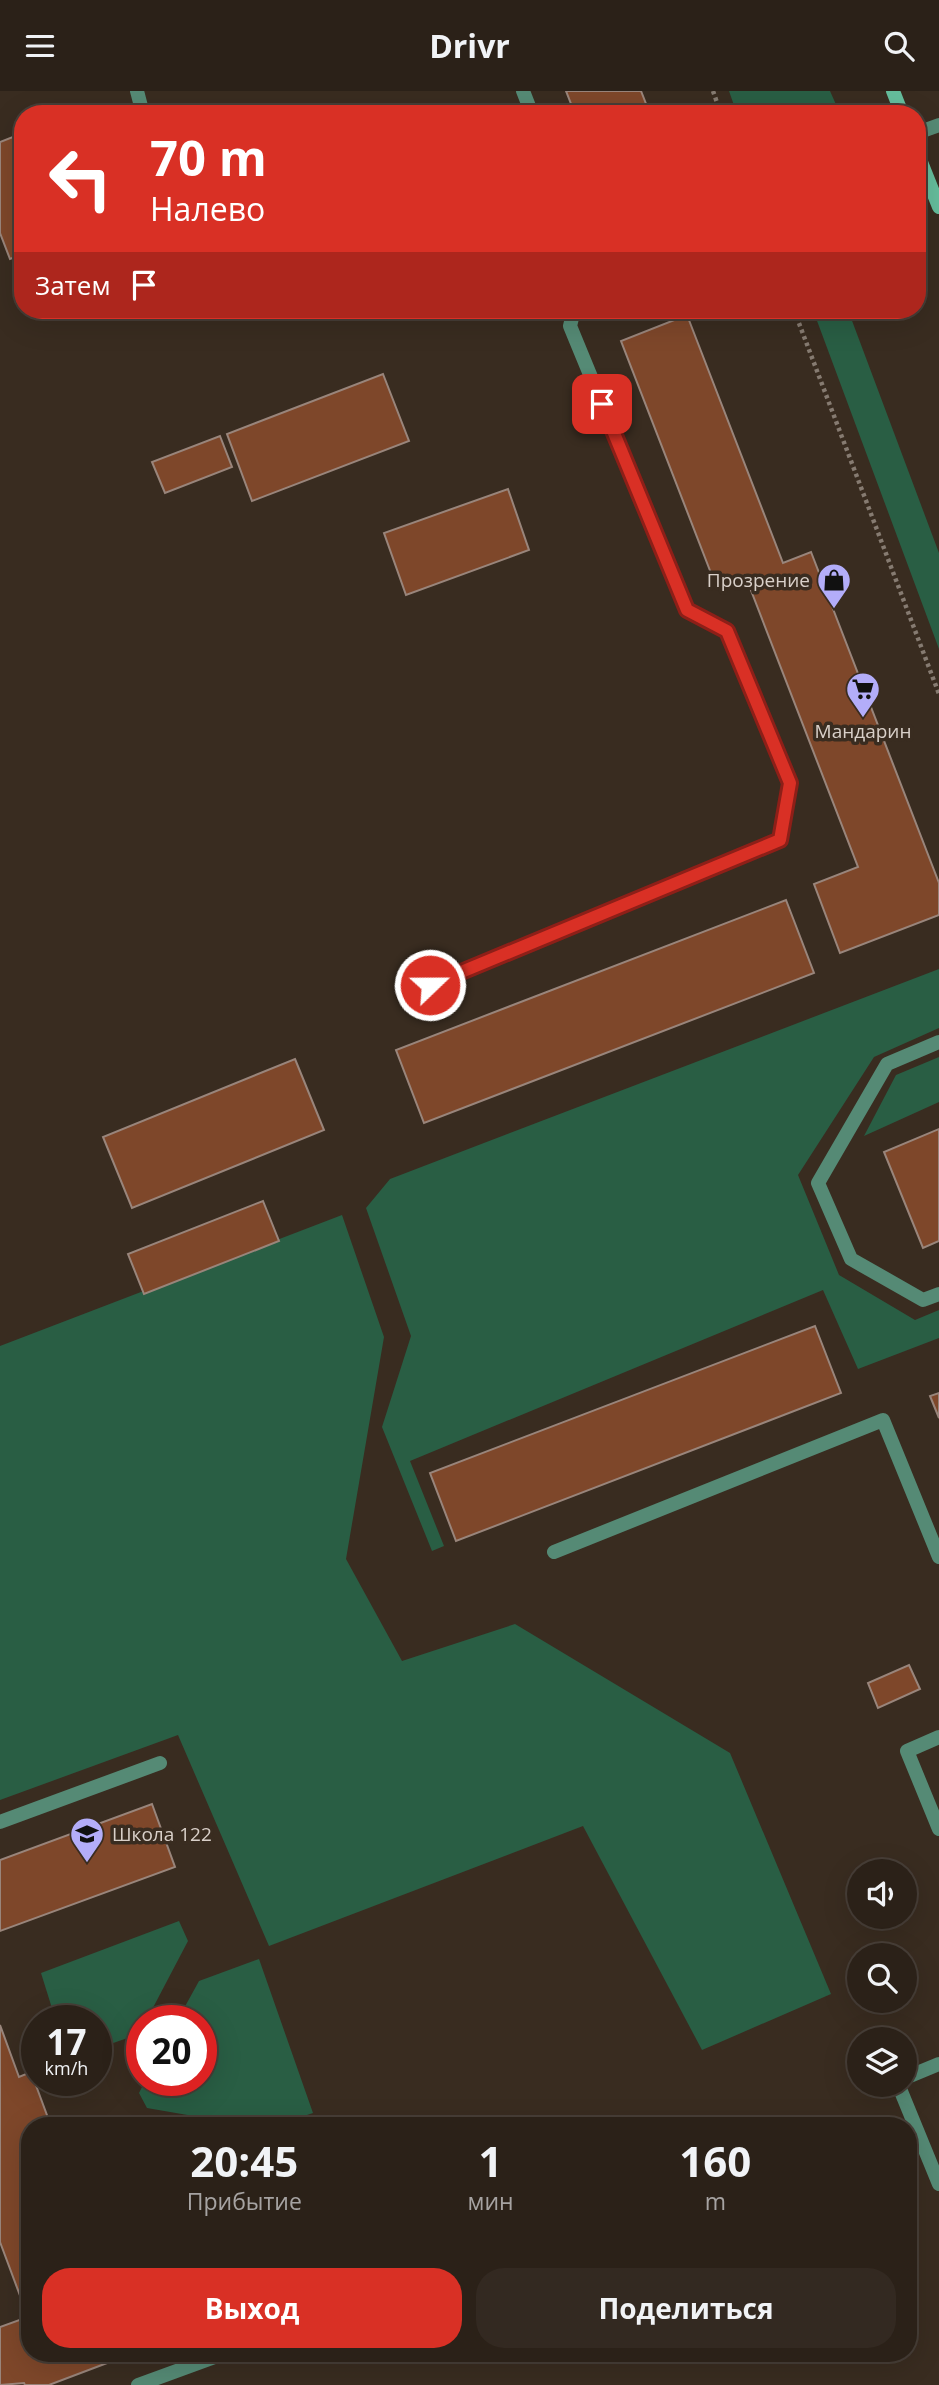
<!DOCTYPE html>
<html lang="ru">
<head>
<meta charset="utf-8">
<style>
	:root { --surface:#2b2118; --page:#332921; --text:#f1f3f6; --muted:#a6a3a2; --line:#473e37; --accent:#d93025 }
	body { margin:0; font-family:"Open Sans",sans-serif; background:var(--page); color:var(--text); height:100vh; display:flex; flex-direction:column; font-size:26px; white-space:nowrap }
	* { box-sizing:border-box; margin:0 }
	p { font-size:23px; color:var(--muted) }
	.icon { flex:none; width:38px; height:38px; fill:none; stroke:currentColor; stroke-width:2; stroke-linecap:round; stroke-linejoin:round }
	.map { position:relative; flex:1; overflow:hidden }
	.side { position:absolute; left:21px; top:2026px; width:896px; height:245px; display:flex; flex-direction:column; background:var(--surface); border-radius:28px; box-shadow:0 7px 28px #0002,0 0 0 2px var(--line) }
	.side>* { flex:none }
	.guide { position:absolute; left:14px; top:14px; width:912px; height:214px; border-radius:28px; box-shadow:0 7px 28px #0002,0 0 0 2px var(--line); background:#d93025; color:#fff; overflow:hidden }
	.tools { position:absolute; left:847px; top:1768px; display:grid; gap:14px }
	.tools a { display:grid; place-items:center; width:70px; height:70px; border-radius:50%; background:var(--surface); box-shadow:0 7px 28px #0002,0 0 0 2px var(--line); font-size:35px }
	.speed { position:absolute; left:21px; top:1914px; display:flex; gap:14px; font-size:35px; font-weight:700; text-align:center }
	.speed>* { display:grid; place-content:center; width:91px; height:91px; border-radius:50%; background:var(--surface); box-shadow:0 7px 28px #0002,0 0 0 2px var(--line); line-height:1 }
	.speed small { font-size:18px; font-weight:400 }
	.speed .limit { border:10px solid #d22; background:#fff; color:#111 }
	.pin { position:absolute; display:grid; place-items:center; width:60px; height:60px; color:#fff; margin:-30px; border-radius:14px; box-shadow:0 4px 10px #0006 }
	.me { position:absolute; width:77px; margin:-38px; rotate:68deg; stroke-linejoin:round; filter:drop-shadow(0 0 5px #0008) }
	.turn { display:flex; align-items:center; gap:24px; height:147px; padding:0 21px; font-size:32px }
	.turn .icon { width:91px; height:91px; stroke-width:2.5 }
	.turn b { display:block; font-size:49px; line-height:60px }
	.then { display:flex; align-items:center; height:66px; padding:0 21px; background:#0003; gap:14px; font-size:26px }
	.eta { display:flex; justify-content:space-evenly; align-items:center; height:119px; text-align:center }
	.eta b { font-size:42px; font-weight:700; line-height:49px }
	.cta { display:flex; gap:14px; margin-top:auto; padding:14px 21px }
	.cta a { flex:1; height:80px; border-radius:28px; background:var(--accent); color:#fff; font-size:28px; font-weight:700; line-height:80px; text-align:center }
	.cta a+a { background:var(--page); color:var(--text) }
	header { display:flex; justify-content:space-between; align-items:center; height:91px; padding:0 21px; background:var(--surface); font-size:32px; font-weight:700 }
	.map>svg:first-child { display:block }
	.green { fill:#295e44 }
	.building { fill:#7e472a; stroke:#99857b; stroke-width:2 }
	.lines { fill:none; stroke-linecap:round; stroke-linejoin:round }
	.path { stroke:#867b71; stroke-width:4.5; stroke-dasharray:3.5 3.5; stroke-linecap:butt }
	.lane { stroke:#558a75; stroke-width:14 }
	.secondary { stroke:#65bd9c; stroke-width:14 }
	.route-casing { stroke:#8d1f18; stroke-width:18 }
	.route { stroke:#d93025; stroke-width:12 }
	.labels { text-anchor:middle; stroke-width:7; stroke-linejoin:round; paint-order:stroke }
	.poi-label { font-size:19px; fill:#d9d0c9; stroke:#392c20; text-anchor:end }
</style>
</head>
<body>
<header><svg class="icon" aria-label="menu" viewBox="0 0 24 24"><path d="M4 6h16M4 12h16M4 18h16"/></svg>Drivr<svg class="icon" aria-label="search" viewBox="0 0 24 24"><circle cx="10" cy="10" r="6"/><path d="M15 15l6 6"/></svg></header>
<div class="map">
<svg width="939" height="2294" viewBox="0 0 939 2294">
	<rect width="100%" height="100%" fill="#392c20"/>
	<path class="green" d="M729 0H830L838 18V23H737Z
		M813 219H848L939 462V558Z
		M939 878V937L874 966 798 1084 839 1184 915 1229 939 1219V1247L858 1278 823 1199 410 1370 444 1455 432 1460 382 1336 411 1245 366 1117 390 1088Z
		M939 966V1011L864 1045 896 984Z
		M342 1124 384 1246 346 1468 402 1570 515 1533 730 1662 831 1903 702 1959 583 1735 269 1855 178 1644 0 1709V1255Z
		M179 1830 188 1850 146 1930H142L139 1943 96 1958V1930H56L41 1882Z
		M259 1868 313 2022 274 2035H251L147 2017 139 2002 145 1990H201V1930H177L199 1890Z"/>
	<path class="building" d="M566 0H641L650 23H575Z
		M23 42V163L10 168 0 142V51Z
		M155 219H179L158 227Z
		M383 219H405L387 226Z
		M687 224 783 472 811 461 939 792V824L840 862 814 793 858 776 745 484 716 495 621 250Z
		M383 283 409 350 252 410 227 343Z
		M220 345 232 376 165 402 152 371Z
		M508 398 529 459 406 504 384 442Z
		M786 809 814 882 424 1032 396 959Z
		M295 968 324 1039 132 1117 103 1046Z
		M939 1038V1150L923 1157 884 1061Z
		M263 1110 279 1150 144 1203 128 1163Z
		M815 1235 841 1302 456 1450 430 1382Z
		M939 1302V1327L930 1305Z
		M909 1574 920 1598 878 1617 868 1592Z
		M152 1713 175 1776 0 1840V1769Z
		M0 1934 19 1986 31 1981 51 2035H30V2263H131L49 2294H25L24 2292 0 2294V2236L28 2226 0 2151Z"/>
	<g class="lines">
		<path class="path" d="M713 0 721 23
			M794 219 939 603"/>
		<path class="lane" d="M137 0 143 23
			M523 0 532 23
			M917 42 939 34
			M430 894 780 749 790 692 727 540 687 519 570 235 574 219
			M939 951 887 973 818 1092 851 1168 923 1209 939 1203
			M554 1461 883 1329 939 1466
			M939 1646 907 1660 939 1738
			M0 1731 160 1672
			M905 1987 939 1973
			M898 1993 939 2093
			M138 2294 223 2263"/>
		<path class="secondary" d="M893 0 902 23
			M917 61 939 116"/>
	</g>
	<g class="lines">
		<g class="route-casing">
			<path id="route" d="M430 894 780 749 790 692 727 540 687 519 602 313"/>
		</g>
		<use href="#route" class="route"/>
	</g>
	<defs>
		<g id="shop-pin" transform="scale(1.75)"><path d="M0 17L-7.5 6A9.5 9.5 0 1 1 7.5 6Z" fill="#b3adf9" stroke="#392c20"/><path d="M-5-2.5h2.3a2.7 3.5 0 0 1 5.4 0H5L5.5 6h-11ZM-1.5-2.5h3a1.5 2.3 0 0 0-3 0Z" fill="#111"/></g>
		<g id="supermarket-pin" transform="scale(1.75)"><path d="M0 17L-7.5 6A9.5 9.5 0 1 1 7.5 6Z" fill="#b3adf9" stroke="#392c20"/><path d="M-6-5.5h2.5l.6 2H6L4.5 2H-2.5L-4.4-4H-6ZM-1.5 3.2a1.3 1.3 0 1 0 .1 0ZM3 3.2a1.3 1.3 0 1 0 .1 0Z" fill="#111"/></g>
		<g id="school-pin" transform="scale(1.75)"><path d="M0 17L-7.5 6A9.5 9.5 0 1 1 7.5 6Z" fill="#b3adf9" stroke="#392c20"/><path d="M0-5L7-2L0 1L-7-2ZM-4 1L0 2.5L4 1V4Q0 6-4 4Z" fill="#111"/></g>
	</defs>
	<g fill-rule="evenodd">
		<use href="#shop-pin" x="834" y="489"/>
		<use href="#supermarket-pin" x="863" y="598"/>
		<use href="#school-pin" x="87" y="1743"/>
	</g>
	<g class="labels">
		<g class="poi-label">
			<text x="810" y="496">Прозрение</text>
			<text x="863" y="647" text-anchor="middle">Мандарин</text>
			<text x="112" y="1750" text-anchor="start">Школа 122</text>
		</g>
	</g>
</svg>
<div class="tools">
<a><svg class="icon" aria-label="sound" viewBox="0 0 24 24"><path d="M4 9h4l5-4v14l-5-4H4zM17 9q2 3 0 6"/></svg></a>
<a><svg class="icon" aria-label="search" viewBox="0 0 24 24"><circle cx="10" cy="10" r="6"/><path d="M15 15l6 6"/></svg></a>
<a><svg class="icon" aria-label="layers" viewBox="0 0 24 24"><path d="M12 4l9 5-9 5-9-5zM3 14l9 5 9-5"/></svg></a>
</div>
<div class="speed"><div>17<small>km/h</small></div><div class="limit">20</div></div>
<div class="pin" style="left:602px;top:313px;background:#d93025"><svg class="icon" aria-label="arrive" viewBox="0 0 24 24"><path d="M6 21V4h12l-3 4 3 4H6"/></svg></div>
<svg class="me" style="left:430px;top:894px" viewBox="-20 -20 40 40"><circle r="17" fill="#d93025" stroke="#fff" stroke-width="3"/><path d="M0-11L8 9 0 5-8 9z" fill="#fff"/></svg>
<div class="guide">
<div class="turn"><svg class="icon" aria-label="left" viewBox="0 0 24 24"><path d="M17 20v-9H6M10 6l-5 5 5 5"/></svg><div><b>70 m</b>Налево</div></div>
<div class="then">Затем<svg class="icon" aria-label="arrive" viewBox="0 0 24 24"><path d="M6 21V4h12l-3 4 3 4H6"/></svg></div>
</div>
<section class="side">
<div class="eta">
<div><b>20:45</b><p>Прибытие</p></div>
<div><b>1</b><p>мин</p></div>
<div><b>160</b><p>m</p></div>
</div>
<div class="cta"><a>Выход</a><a>Поделиться</a></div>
</section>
</div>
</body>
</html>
